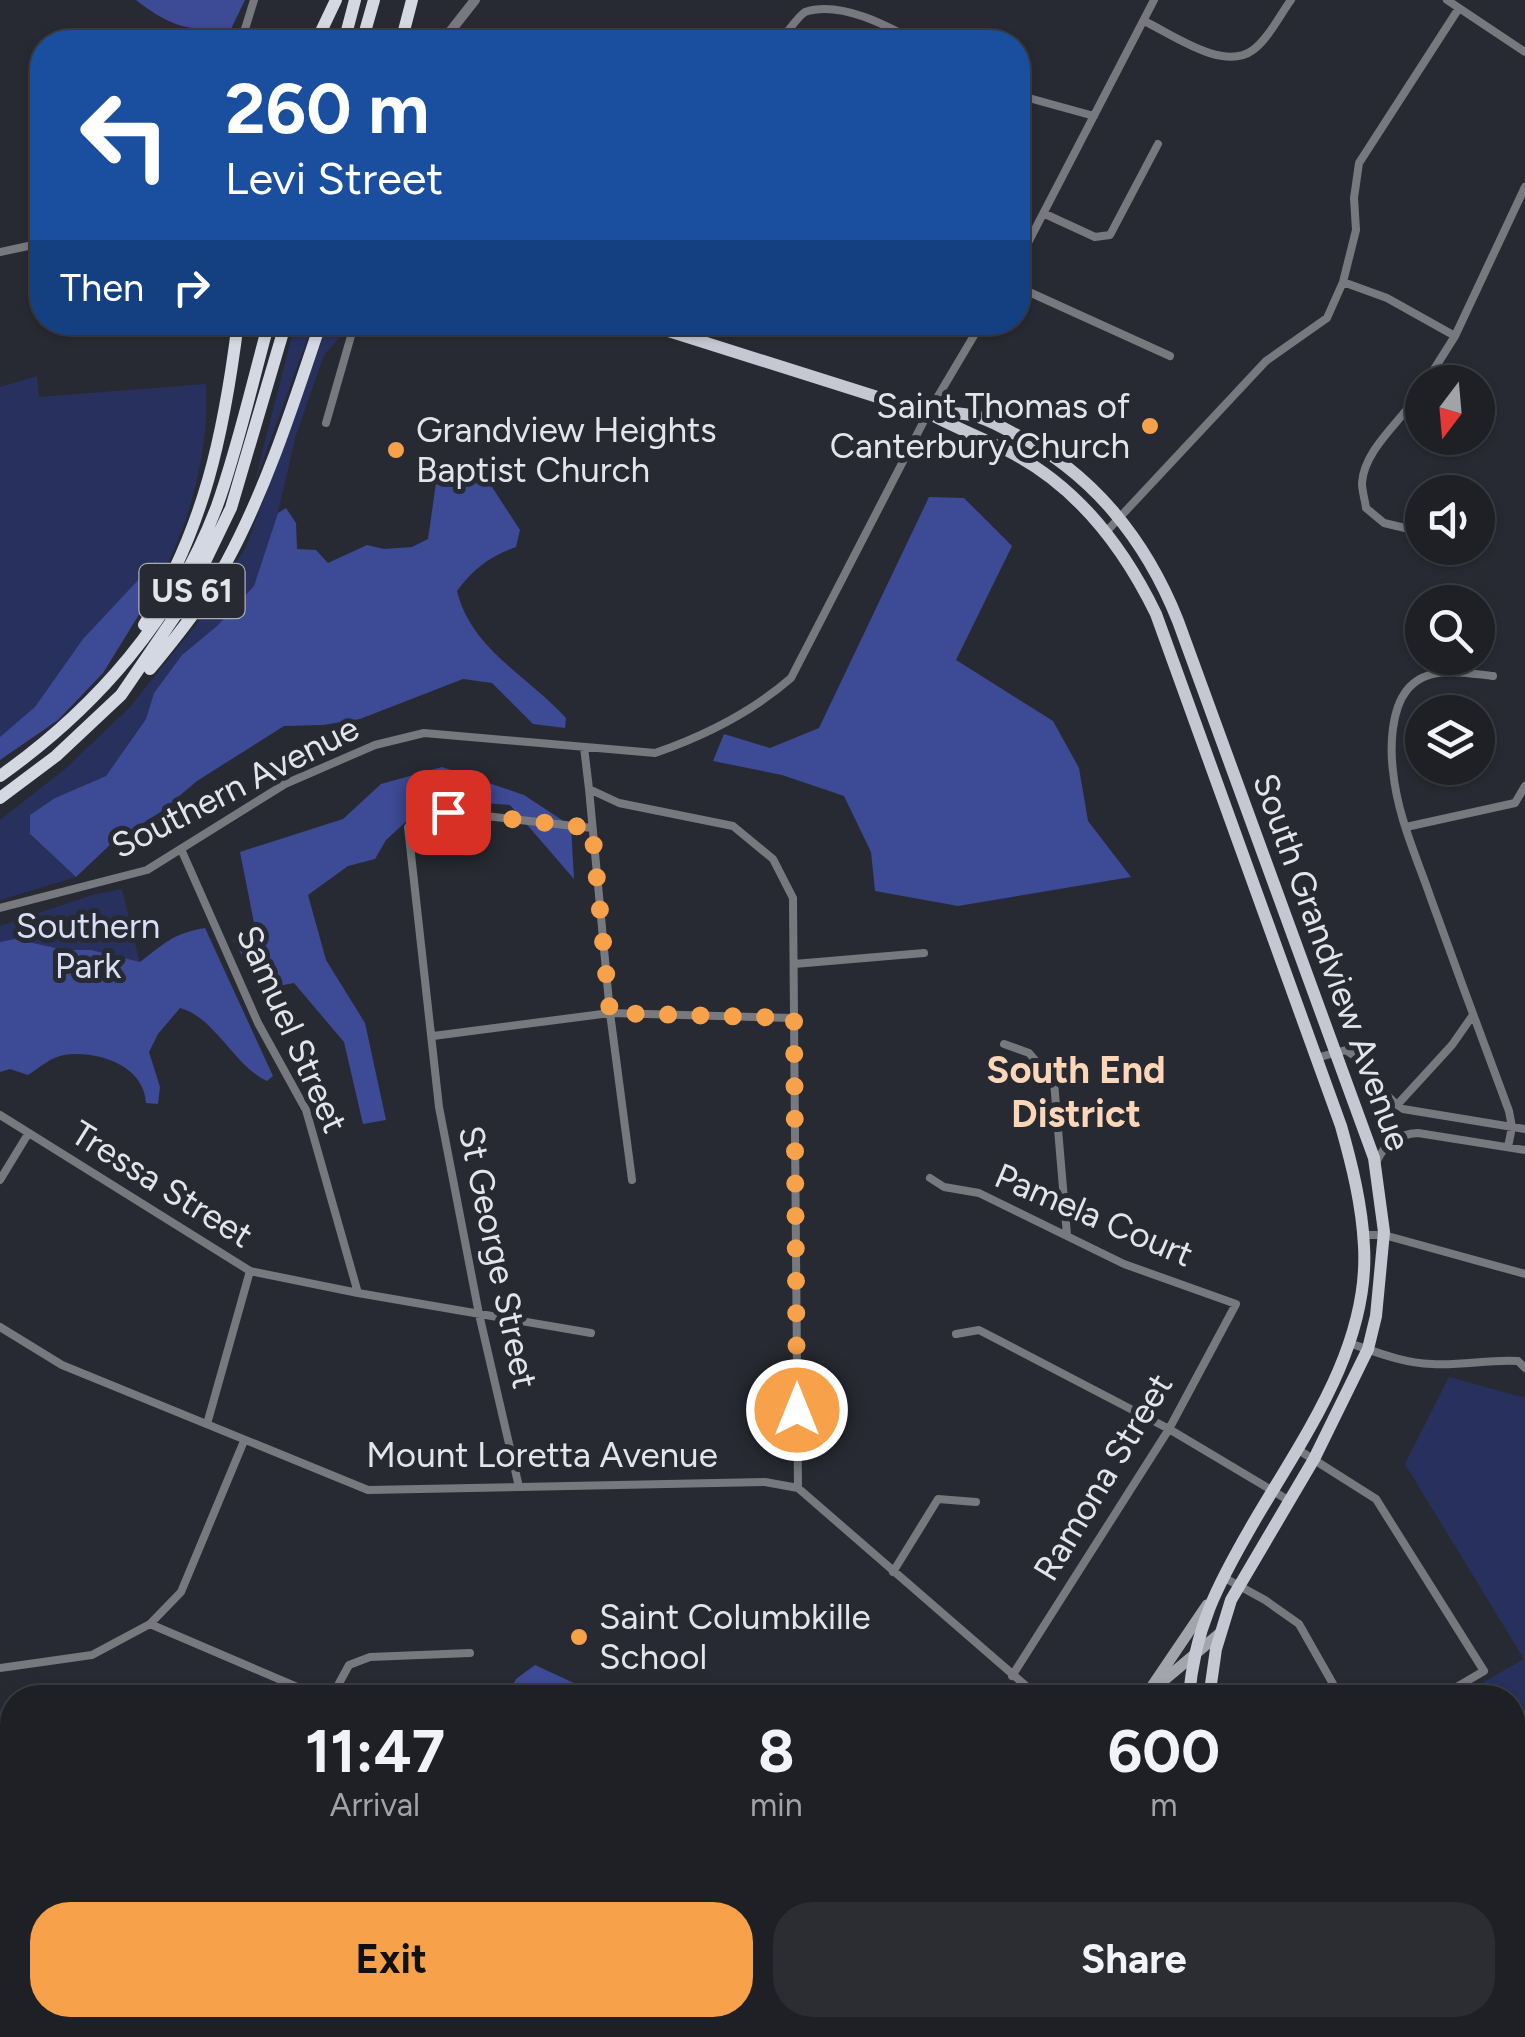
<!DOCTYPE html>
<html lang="en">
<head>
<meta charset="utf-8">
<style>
	:root { --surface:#1e2026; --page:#2b2d32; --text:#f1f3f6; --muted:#a1a3a7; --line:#3c3e43; --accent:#f7a14a }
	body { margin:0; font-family:Figtree,sans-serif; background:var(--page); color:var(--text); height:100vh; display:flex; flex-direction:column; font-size:38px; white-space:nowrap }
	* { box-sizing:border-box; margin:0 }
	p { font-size:32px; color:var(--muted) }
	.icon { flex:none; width:55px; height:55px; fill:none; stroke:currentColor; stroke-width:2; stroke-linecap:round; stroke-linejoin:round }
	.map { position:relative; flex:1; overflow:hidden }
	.details { position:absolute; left:0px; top:1685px; width:1525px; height:352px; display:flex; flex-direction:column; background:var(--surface); border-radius:40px 40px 0 0; box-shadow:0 2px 8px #0004,0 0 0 2px var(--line) }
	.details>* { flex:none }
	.hud { position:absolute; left:30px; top:30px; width:1000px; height:305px; border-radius:40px; box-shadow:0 2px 8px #0004,0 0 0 2px var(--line); background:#1a4fa0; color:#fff; overflow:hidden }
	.needle { width:65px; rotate:196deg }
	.controls { position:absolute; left:1405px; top:365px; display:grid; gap:20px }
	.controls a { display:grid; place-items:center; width:90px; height:90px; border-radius:50%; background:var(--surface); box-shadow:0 2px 8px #0004,0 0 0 2px var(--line); font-size:50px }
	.pin { position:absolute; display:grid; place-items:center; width:85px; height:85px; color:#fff; margin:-42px; border-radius:20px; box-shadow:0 5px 15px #0006 }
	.me { position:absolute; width:110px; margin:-55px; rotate:0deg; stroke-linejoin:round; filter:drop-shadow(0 0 8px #0008) }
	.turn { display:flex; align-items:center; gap:35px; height:210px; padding:0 30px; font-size:45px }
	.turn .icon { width:130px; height:130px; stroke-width:2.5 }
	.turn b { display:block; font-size:70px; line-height:85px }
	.then { display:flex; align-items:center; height:95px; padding:0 30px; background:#0003; gap:20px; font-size:38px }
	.eta { display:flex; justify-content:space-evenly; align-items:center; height:170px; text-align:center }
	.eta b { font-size:60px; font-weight:700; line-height:70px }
	.cta { display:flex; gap:20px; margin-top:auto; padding:20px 30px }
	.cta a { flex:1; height:115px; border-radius:40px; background:var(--accent); color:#111; font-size:40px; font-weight:700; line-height:115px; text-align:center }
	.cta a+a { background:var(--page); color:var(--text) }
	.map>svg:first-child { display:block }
	.green { fill:#28315e }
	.forest { fill:#3d4a95 }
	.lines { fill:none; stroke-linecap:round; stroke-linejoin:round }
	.minor { stroke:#78797e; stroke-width:8 }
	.tertiary { stroke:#78797e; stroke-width:10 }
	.secondary { stroke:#a3a5ad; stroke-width:11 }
	.primary { stroke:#c5c8d2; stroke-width:12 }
	.trunk { stroke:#d4d8e2; stroke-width:12 }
	.route { stroke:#f7a14a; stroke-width:18; stroke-dasharray:0 32.4 }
	.poi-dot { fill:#f7a14a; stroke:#282a33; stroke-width:4 }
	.labels { text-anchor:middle; stroke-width:10; stroke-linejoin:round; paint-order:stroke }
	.shield { fill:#282a33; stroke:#acadb4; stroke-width:2.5 }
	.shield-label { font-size:32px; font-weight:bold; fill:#e4e5eb }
	.poi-label { font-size:35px; fill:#e4e5eb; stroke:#282a33; text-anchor:start }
	.street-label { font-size:35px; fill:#e4e5eb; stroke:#282a33 }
	.park-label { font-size:35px; fill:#d8def4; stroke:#282a33 }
	.neighbourhood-label { font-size:38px; font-weight:bold; fill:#fcd6b6; stroke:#282a33 }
</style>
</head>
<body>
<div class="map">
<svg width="1525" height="2037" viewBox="0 0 1525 2037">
	<rect width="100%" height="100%" fill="#282a33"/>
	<path class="green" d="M295 323H313L254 485Z
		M328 323H346L342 335 324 355 296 435 272 538 254 586 217 626 182 655 154 693 146 719 106 776 55 798 30 835 76 877 0 900V820L65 769 129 708 196 625 246 547Z
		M37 376 39 397 206 384C211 468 177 572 121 635 110 648 94 660 81 671 54 695 27 719 0 743V387Z
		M122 889 147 993 0 1000V926L92 895Z
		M1449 1377 1525 1398V2008L1512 1984V1698L1458 1697 1524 1659 1405 1464Z"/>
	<path class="forest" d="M136 0H245L231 29C187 31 171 27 136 0Z
		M448 462 458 477 492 487 520 530 516 547C490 556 473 569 457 591 471 649 528 676 566 718L565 728 533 724 492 683 463 679 360 719 323 725 284 726 197 781 159 813 113 842 76 877 30 834V815L55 798 106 776 146 719 154 693 182 655 217 626 254 586 278 513 286 508 296 523 297 549 316 550 328 563 367 545 384 549 412 547 428 539 438 469Z
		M929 497 964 498 1012 546 956 660 1053 721 1079 768 1088 821 1131 877 958 906 875 891 871 852 844 796 782 775 713 761 724 734 770 748 819 728Z
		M156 561 148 600 103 673 58 720 0 760V737L35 707 83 639Z
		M442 767 524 795 571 826 574 879 510 805 431 799 386 840 375 859 348 866 308 895 326 960 365 1023 386 1120 363 1124 344 1042 294 983 262 989 233 940 256 933 240 852 343 819 381 784Z
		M205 928 273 1076 267 1081C233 1065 216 1018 180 1008L158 1034 149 1052 160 1087 158 1104 146 1103C144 1065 97 1050 64 1055 51 1057 39 1068 28 1075L10 1069 0 1072V942L15 939 64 950H91L140 962C164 944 173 933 205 928Z
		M535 1665 604 1697H507L516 1679Z"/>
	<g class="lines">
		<path class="minor" d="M1447 0 1525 52
			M1144 21C1172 34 1223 72 1253 50 1268 39 1280 15 1291 0
			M241 42 254 0
			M779 42C787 34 796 18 805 12 840 0 888 26 917 42
			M1018 95 1094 116
			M1045 214 1095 237 1110 235 1158 144
			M0 252 42 243
			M1018 262 1154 0
			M1343 282 1387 298 1455 336
			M1018 287 1170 356
			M1426 382 1455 336 1525 187
			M1422 389C1405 418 1364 448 1362 483 1362 491 1365 500 1366 508L1384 523 1422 532
			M326 423 355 322
			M1106 532 1266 361 1327 318 1343 282 1356 230 1354 198 1359 163 1459 8
			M1493 676C1465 673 1428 664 1407 690 1391 710 1390 747 1393 771 1397 814 1416 856 1430 896 1456 968 1482 1039 1509 1111L1512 1127 1508 1147
			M584 747 589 789 619 803 733 826 773 859 793 898 798 1488
			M589 789 610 1013 632 1180
			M1406 827 1515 803 1525 786
			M181 849 258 1023 306 1110 358 1293
			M0 908 147 870 285 784 375 745 424 733 655 753C704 736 752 712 791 678L928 413 982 322
			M794 964 924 953
			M433 1036 610 1013 794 1018
			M1004 1044 1029 1053 1054 1082 1067 1235
			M1316 1058 1346 1050C1371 1065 1378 1093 1403 1109L1525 1129
			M1397 1105 1452 1045 1473 1015
			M0 1115 250 1271 358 1293 591 1333
			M1377 1161C1385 1143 1399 1134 1418 1133L1525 1150
			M930 1178 944 1187 979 1193 1124 1264 1236 1304 1169 1429 1012 1676
			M0 1180 28 1134
			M1362 1235H1384L1525 1274
			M0 1327 62 1365 368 1490 765 1482 798 1488 1040 1698
			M956 1334 979 1330 1169 1429 1288 1500
			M1349 1343C1376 1352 1403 1363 1432 1364 1461 1366 1490 1359 1518 1361L1525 1368
			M207 1424 250 1271
			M1297 1449 1376 1499 1484 1671 1438 1698
			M519 1487 479 1314 439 1107 408 827 426 815 449 812 592 828
			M893 1572 938 1499 976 1502
			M1223 1577 1265 1600 1299 1624 1341 1698
			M150 1624 323 1698
			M0 1668 92 1655 150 1624 181 1592 244 1441
			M331 1698 349 1665 370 1657 470 1653
			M0 1912 12 1910
			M1512 2000 1525 2023
			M65 2025 66 2037
			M259 2025 260 2037
			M452 2025 453 2037
			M620 2025 621 2037
			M784 2025V2037
			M946 2037 1026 2034 1036 2037
			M1162 2037 1165 2025"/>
		<path class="tertiary" d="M442 42 475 0"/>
		<path class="secondary" d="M1157 1686 1219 1634
			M1144 1698 1207 1605
			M1025 2037 1029 2025"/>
		<path class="primary" d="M640 322 928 413C954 427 980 437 1006 450 1075 484 1123 546 1156 614L1341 1126C1352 1165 1362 1205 1364 1246 1370 1349 1300 1442 1251 1527 1218 1584 1194 1629 1189 1698
			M931 413C943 413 957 412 970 415 985 417 999 426 1013 433 1092 472 1146 540 1178 621L1374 1158 1384 1232 1376 1316 1368 1349 1314 1459 1231 1600 1216 1649 1209 1698
			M1352 2025 1360 2037
			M1375 2025 1383 2037"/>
		<path class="trunk" d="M316 42 336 0
			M344 42 355 0
			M362 42 374 0
			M401 42 412 0
			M144 625C204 529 224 434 238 322
			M150 669C178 635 206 600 227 561 267 487 294 402 321 322
			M0 776C96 708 175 618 217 506 238 447 252 384 269 322
			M0 798 56 756 121 695 188 597 231 508 286 322"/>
	</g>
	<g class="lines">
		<path class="route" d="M448 812 592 828 610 1013 794 1018 797 1410"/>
	</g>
	<g class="poi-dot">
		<circle cx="1150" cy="426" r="10"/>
		<circle cx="396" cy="450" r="10"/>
		<circle cx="579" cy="1637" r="10"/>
	</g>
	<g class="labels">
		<rect class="shield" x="139.5" y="564" width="105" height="54" rx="8"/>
		<g class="shield-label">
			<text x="192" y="602">US 61</text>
		</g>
		<g class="poi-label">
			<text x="1130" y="418" text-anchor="end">Saint Thomas of<tspan x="1130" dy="40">Canterbury Church</tspan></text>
			<text x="416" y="442">Grandview Heights<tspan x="416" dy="40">Baptist Church</tspan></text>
			<text x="599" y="1629">Saint Columbkille<tspan x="599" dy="40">School</tspan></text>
		</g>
		<g class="street-label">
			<text transform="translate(235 787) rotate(-27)" y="12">Southern Avenue</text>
			<text transform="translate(1332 962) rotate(70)" y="12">South Grandview Avenue</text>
			<text transform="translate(292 1029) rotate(66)" y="12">Samuel Street</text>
			<text transform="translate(162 1184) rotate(32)" y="12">Tressa Street</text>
			<text transform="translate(1094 1215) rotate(23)" y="12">Pamela Court</text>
			<text transform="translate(498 1257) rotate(78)" y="12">St George Street</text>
			<text x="542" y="1467">Mount Loretta Avenue</text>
			<text transform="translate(1103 1477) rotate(-59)" y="12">Ramona Street</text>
		</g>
		<g class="park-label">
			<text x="88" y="938">Southern<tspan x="88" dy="40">Park</tspan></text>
		</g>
		<g class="neighbourhood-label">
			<text x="1076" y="1083">South End<tspan x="1076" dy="44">District</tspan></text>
		</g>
	</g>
</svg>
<div class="controls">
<a><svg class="needle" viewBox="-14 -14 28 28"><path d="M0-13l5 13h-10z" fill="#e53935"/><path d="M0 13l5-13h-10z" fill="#a1a3a7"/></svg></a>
<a><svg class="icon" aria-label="sound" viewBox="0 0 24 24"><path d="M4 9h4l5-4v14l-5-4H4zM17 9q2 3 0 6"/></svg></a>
<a><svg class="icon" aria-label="search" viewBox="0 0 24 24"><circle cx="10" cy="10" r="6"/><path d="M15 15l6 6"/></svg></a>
<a><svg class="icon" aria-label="layers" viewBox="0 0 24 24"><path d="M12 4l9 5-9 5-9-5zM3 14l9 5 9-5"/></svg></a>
</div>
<div class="pin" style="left:448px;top:812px;background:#d93025"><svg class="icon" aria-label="arrive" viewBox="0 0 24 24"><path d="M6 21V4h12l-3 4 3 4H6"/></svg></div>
<svg class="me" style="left:797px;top:1410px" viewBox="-20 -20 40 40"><circle r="17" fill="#f7a14a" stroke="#fff" stroke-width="3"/><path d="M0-11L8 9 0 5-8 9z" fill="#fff"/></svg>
<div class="hud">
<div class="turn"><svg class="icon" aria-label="left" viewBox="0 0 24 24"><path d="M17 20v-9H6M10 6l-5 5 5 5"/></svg><div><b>260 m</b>Levi Street</div></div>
<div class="then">Then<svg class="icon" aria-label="right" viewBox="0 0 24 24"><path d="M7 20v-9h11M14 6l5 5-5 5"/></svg></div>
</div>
<section class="details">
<div class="eta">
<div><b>11:47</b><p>Arrival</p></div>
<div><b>8</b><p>min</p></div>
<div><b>600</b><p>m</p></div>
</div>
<div class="cta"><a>Exit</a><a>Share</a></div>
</section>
</div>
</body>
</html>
